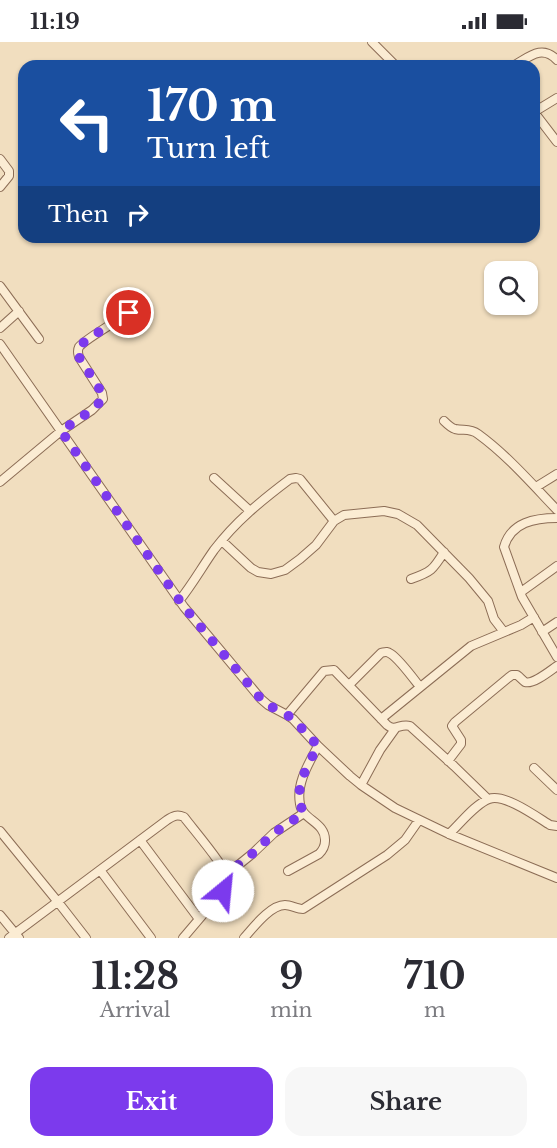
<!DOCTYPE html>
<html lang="en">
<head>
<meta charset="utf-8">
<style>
	:root { --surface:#fff; --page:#f7f7f7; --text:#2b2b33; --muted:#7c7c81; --accent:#7c3aed }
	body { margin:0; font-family:"Libre Baskerville",serif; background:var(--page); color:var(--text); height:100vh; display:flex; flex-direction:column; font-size:22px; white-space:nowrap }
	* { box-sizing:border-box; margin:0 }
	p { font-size:20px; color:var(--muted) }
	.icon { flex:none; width:33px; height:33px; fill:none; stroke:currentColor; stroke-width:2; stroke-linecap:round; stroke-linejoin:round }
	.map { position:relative; height:896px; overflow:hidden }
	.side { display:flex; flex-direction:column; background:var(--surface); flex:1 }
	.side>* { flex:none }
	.top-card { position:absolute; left:18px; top:18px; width:522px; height:183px; border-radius:18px; box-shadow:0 2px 4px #0004; background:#1a4fa0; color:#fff; overflow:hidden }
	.tools { position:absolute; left:484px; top:219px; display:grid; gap:12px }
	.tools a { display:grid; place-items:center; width:54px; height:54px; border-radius:12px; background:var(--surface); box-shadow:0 2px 4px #0004; font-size:30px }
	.pin { position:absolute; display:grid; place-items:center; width:51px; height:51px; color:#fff; margin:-26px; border:3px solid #fff; border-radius:50%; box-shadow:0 2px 6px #0007 }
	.me { position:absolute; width:66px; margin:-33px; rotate:28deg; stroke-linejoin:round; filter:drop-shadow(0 0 4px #0008) }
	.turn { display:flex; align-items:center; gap:21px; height:126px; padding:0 30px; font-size:27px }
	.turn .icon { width:78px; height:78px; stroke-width:2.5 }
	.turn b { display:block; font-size:42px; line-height:51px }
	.then { display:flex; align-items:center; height:57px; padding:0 30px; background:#0003; gap:12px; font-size:22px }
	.eta { display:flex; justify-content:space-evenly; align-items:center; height:102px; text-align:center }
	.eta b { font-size:36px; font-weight:800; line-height:42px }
	.cta { display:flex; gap:12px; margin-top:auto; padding:12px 30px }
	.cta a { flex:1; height:69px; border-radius:18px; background:var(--accent); color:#fff; font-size:24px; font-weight:800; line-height:69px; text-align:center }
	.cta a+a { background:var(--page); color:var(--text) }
	.status { display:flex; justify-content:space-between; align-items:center; height:42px; padding:0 30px; background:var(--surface); direction:ltr }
	.status svg { height:16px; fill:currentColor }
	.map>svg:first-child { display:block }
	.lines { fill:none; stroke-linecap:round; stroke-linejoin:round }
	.street-casing { stroke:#8c6d56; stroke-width:10 }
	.street { stroke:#fbecd3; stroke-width:8 }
	.route { stroke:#7c3aed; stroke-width:10; stroke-dasharray:0 18 }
</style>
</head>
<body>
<div class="status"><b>11:19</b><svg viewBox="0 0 49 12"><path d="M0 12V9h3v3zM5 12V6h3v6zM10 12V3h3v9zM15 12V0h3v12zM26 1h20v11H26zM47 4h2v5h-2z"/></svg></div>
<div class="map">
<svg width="557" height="896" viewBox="0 0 557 896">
	<rect width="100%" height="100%" fill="#f1debf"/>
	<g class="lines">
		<g class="street-casing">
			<path id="street" d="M372 0 396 24
				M513 24C529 15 542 2 557 18
				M557 56 534 70 557 100
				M0 117 9 129V134L0 145
				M0 244 39 297
				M0 286 19 269
				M0 302 184 565 261 657 268 663 287 673 293 677 318 704 350 734 361 743 395 766 449 792 557 836
				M444 379C447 382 451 386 455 387 464 389 470 386 478 392 507 413 532 442 557 468
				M214 436 250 469
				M0 440 61 389 92 368 103 357 102 351 79 315C78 311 77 309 79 305 85 297 119 278 129 271
				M536 445 557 432
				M557 476C535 476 511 480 504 505L522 555 557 615
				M222 499 251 526 258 530 271 532 285 528 300 517 316 503 334 479 344 473 384 469 398 472 417 483 469 536 488 559 494 577 504 590
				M411 537C431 530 433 528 444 510
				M521 550 557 524
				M179 559C192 543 202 525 214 508 235 480 262 458 290 437L296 436 300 437 334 479
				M542 590 557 580
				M349 643 381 611C386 610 386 609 391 612 399 617 413 636 420 645
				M287 673 324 629 334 628 387 683C395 690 400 681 410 684L454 724 488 757
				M381 677 471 604 521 583 534 575
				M448 719 461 702V698L452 684 455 680 508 636 512 633H517C520 635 522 638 525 640 533 643 551 628 557 624
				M534 726 557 748
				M361 743 380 708 395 687
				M0 789 58 860 86 896
				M449 792C460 782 475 762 489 757 504 751 537 775 550 783L557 784
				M140 798 199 877
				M100 828 151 896
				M288 829 319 812C323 808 325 805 325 799 326 780 302 778 300 762 296 741 309 721 318 704
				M226 833 252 812 274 791 304 771
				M0 873 19 896
				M9 896 167 778C173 774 177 772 184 775 193 787 225 824 228 836 229 841 225 845 223 849L183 896
				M244 896C253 886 270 863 285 863 291 863 297 867 303 867L387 813 405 798 419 778"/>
		</g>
		<use href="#street" class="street"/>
	</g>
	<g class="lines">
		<path class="route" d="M129 271C119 278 85 297 79 305 77 309 78 311 79 315L102 351 103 357 92 368 61 389 184 565 261 657 268 663 287 673 293 677 318 704C308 723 291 749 304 771L274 791 252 812 226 833C229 840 227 844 223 849"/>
	</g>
</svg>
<div class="tools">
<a><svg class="icon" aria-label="search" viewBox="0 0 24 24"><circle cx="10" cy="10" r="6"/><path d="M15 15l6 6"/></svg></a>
</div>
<div class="pin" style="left:129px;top:271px;background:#d93025"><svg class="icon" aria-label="arrive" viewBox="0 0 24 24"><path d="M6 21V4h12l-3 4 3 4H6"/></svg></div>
<svg class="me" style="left:223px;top:849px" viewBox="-20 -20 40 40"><circle r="19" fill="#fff"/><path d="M0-13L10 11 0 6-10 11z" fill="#7c3aed"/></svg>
<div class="top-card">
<div class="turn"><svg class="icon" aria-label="left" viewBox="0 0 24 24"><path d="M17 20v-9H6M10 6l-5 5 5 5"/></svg><div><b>170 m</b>Turn left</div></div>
<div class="then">Then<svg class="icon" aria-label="right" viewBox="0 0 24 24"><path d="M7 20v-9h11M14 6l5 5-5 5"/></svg></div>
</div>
</div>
<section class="side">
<div class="eta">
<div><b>11:28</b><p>Arrival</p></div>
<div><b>9</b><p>min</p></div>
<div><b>710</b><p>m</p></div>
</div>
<div class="cta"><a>Exit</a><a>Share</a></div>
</section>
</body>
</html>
